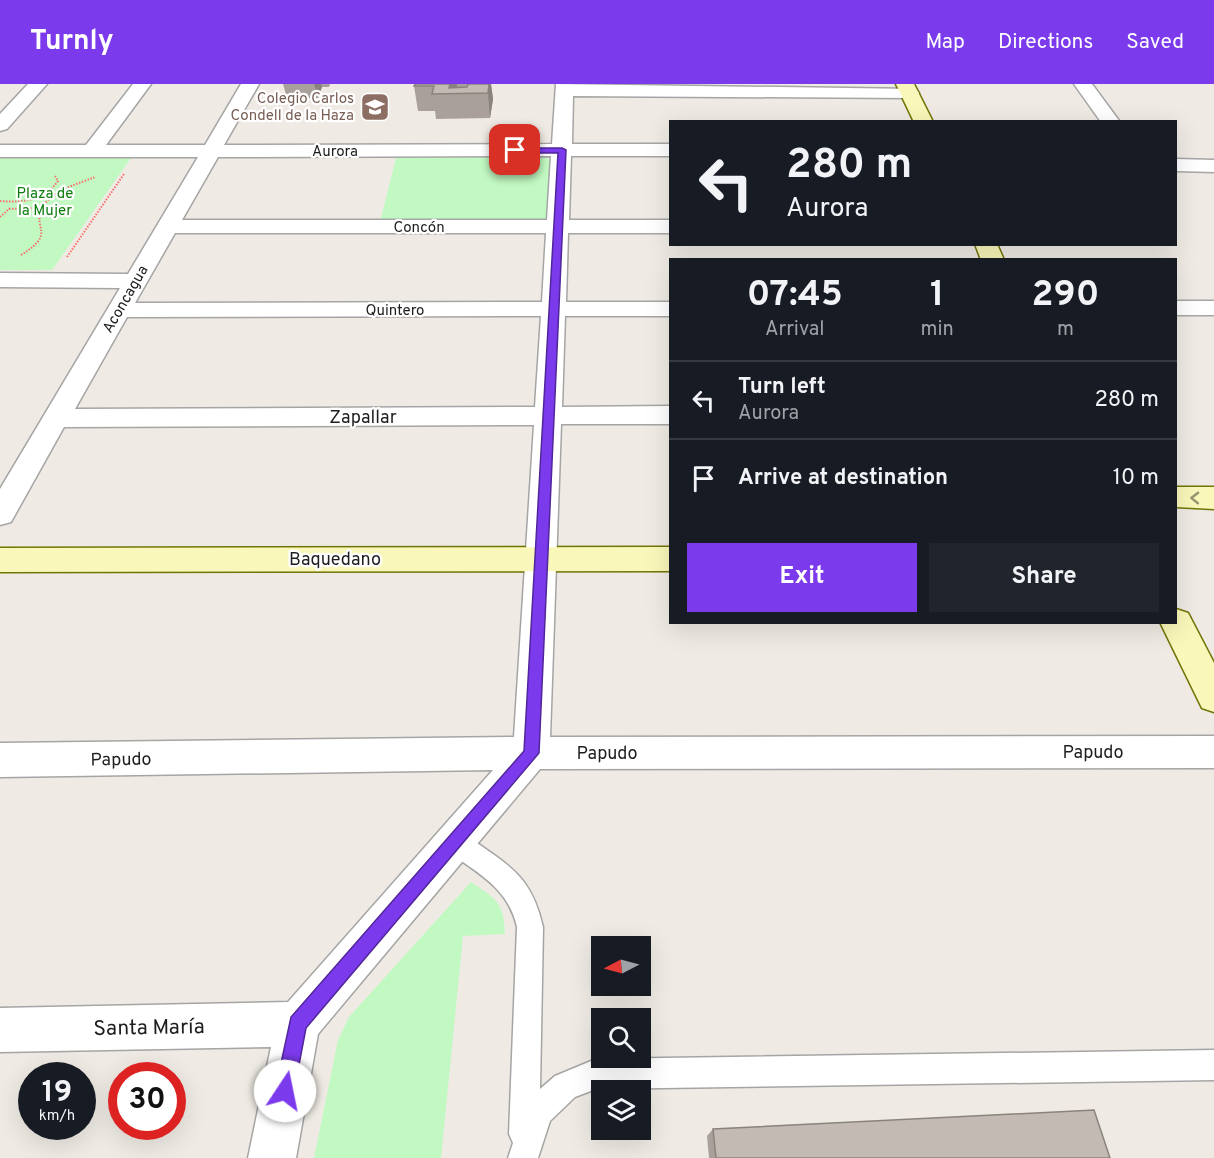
<!DOCTYPE html>
<html lang="en">
<head>
<meta charset="utf-8">
<style>
	:root { --surface:#171b24; --page:#20242c; --text:#f1f3f6; --muted:#9ea1a6; --line:#363941; --accent:#7c3aed }
	body { margin:0; font-family:Overpass,sans-serif; background:var(--page); color:var(--text); height:100vh; display:flex; flex-direction:column; font-size:22px; white-space:nowrap }
	* { box-sizing:border-box; margin:0 }
	p { font-size:20px; color:var(--muted) }
	.icon { flex:none; width:33px; height:33px; fill:none; stroke:currentColor; stroke-width:2; stroke-linecap:round; stroke-linejoin:round }
	.map { position:relative; flex:1; overflow:hidden }
	.details { position:absolute; left:669px; top:174px; width:508px; height:366px; display:flex; flex-direction:column; background:var(--surface); border-radius:0px; box-shadow:0 6px 24px #0002 }
	.details>* { flex:none }
	.guide { position:absolute; left:669px; top:36px; width:508px; height:126px; border-radius:0px; box-shadow:0 6px 24px #0002; background:#171b24; color:var(--text); overflow:hidden }
	.needle { width:39px; rotate:264deg }
	.tools { position:absolute; left:591px; top:852px; display:grid; gap:12px }
	.tools a { display:grid; place-items:center; width:60px; height:60px; border-radius:0px; background:var(--surface); box-shadow:0 6px 24px #0002; font-size:30px }
	.speed { position:absolute; left:18px; top:978px; display:flex; gap:12px; font-size:30px; font-weight:700; text-align:center }
	.speed>* { display:grid; place-content:center; width:78px; height:78px; border-radius:50%; background:var(--surface); box-shadow:0 6px 24px #0002; line-height:1 }
	.speed small { font-size:15px; font-weight:400 }
	.speed .limit { border:9px solid #d22; background:#fff; color:#111 }
	.pin { position:absolute; display:grid; place-items:center; width:51px; height:51px; color:#fff; margin:-26px; border-radius:12px; box-shadow:0 3px 9px #0006 }
	.me { position:absolute; width:66px; margin:-33px; rotate:11deg; stroke-linejoin:round; filter:drop-shadow(0 0 4px #0008) }
	.turn { display:flex; align-items:center; gap:21px; height:126px; padding:0 18px; font-size:27px }
	.turn .icon { width:78px; height:78px; stroke-width:2.5 }
	.turn b { display:block; font-size:42px; line-height:51px }
	.eta { display:flex; justify-content:space-evenly; align-items:center; height:102px; text-align:center }
	.eta b { font-size:36px; font-weight:700; line-height:42px }
	.action { display:flex; gap:12px; margin-top:auto; padding:12px 18px }
	.action a { flex:1; height:69px; border-radius:0px; background:var(--accent); color:#fff; font-size:24px; font-weight:700; line-height:69px; text-align:center }
	.action a+a { background:var(--page); color:var(--text) }
	ul { padding:0; list-style:none }
	li { display:flex; align-items:center; gap:18px; height:78px; padding:0 18px; border-top:2px solid var(--line) }
	li div { flex:1 }
	li b { display:block; font-size:22px }
	li em { font-style:normal }
	header { display:flex; align-items:center; gap:36px; box-sizing:border-box; height:84px; padding:0 30px; background:var(--accent); color:#fff }
	header strong { font-size:28px }
	nav { display:flex; gap:33px; margin-inline-start:auto; font-size:21px }
	.map>svg:first-child { display:block }
	.park { fill:#c2f9c2 }
	.lines { fill:none; stroke-linecap:round; stroke-linejoin:round }
	.lane-casing { stroke:#a5a5a5; stroke-width:3 }
	.street-casing { stroke:#a5a5a5; stroke-width:3 }
	.secondary-casing { stroke:#717406; stroke-width:3 }
	.path { stroke:#f8706d; stroke-width:2; stroke-dasharray:1.5 1.5; stroke-linecap:butt }
	.lane { fill:#fff; fill-rule:evenodd }
	.street { fill:#fff; fill-rule:evenodd }
	.secondary { fill:#f9f7b9; fill-rule:evenodd }
	.wall { fill:#a9a09b }
	.shaded-wall { fill:#89827e }
	.building { fill:#c4bab4; stroke:#89827e; stroke-width:1.5 }
	.oneway { stroke:#969573 }
	.route { fill:#7c3aed; stroke:#51269a; stroke-width:1.5 }
	.labels { text-anchor:middle; stroke-width:4.5; stroke-linejoin:round; paint-order:stroke }
	.far-education-label { font-size:15px; fill:#785e54; stroke:#fff; text-anchor:end }
	.far-street-label { font-size:15px; fill:#1e1e1e; stroke:#fff }
	.far-park-label { font-size:15px; fill:#0d7c0d; stroke:#fff }
	.street-label { font-size:18px; fill:#1e1e1e; stroke:#fff }
	.near-street-label { font-size:21px; fill:#1e1e1e; stroke:#fff }
</style>
</head>
<body>
<header>
<strong>Turnly</strong>
<nav><a>Map</a><a>Directions</a><a>Saved</a></nav>
</header>
<div class="map">
<svg width="1214" height="1074" viewBox="0 0 1214 1074">
	<rect width="100%" height="100%" fill="#efebe4"/>
	<path class="park" d="M543 72 552 77 548 138H380L396 74Z
		M0 73 131 74 52 186H0Z
		M471 798C496 815 504 818 505 850L463 852 441 1074H314L338 956 349 933Z"/>
	<g class="lines">
		<g class="lane-casing">
			<path id="lane" d="M455 746C467 751 477 759 487 766 520 788 534 804 543 843L540 1005 555 992 596 975 1214 966V996L596 1005 575 1013 550 1037 538 1074H508L513 1059 509 1050 517 843C508 803 477 789 446 766L442 758 446 750Z"/>
		</g>
		<g class="street-casing">
			<path id="street" d="M28 0H47L7 45 0 47V30Z
				M133 0H151L106 61H205L241 0H259L224 61 552 60 556 0 916 5 919 9 916 13 910 14 573 12 572 60H670V72H571L569 136H670V149H568L566 218H670V232H565L562 323 670 322V340H561L550 653 1214 652V684L540 685 318 950 296 1074H248L271 963 0 968V924L288 918 493 686 0 693V659L514 653 534 341 64 343 11 438 0 441V405L120 204 0 203V189L128 190 198 73H0V61H86ZM551 72 547 136H182L218 73ZM175 149H546L542 218 135 219ZM541 232 535 323 75 325 127 233Z
				M1074 0H1092L1120 38H1101Z
				M1176 75 1214 76V88L1176 87Z
				M1176 217H1214V231H1176Z"/>
		</g>
		<g class="secondary-casing">
			<path id="secondary" d="M896 0H914L933 38H914Z
				M975 160H997L1004 176H981Z
				M1176 403H1214V425L1176 423Z
				M670 463V487L0 488V464Z
				M1176 525 1188 529 1214 579V628L1202 624 1160 538H1176Z"/>
		</g>
		<path class="path" d="M0 117C22 119 45 116 58 97L55 92
			M9 125 42 124
			M0 133 11 123
			M21 171C57 149 32 145 42 124 52 106 78 100 95 93
			M67 173 124 90"/>
		<use href="#lane" class="lane"/>
		<use href="#street" class="street"/>
		<use href="#secondary" class="secondary"/>
	</g>
	<path class="wall" d="M283 0H330L329 3H322L318 14H287Z
		M415 0H491L493 15 490 34 436 35 435 27H418L414 2Z
		M713 1045 1110 1074H709L707 1052Z"/>
	<path class="shaded-wall" d="M314 0H321L322 3 318 14Z
		M450 0H457L456 10 449 4Z
		M489 0H491L493 15 490 34 488 9Z"/>
	<path class="building" d="M415 0H450L449 4 467 3 468 0H489L488 9 432 10 434 2H414Z
		M1094 1026 1110 1074H716L713 1045Z"/>
	<defs><path id="oneway-chevron" d="M-2-3.5L2.5 0L-2 3.5" fill="none" stroke-width="1.6" stroke-linecap="round" stroke-linejoin="round" transform="scale(1.5)"/></defs>
	<use class="oneway" href="#oneway-chevron" transform="translate(1195 414) rotate(-179)"/>
	<path class="route" d="M562 64 566 66 539 669 306 944 294 1007 292 1014 285 1016 278 1014 275 1007 291 933 524 667 558 69H515L511 66 515 64Z"/>
	<defs>
		<g id="school-square" transform="scale(1.5)"><rect x="-9" y="-9" width="18" height="18" rx="4" fill="#8d6e63" stroke="#fff"/><path d="M0-5L7-2L0 1L-7-2ZM-4 1L0 2.5L4 1V4Q0 6-4 4Z" fill="#fff"/></g>
	</defs>
	<g fill-rule="evenodd">
		<use href="#school-square" x="375" y="23"/>
	</g>
	<g class="labels">
		<g class="far-education-label">
			<text x="354" y="19">Colegio Carlos<tspan x="354" dy="17">Condell de la Haza</tspan></text>
		</g>
		<g class="far-street-label">
			<text x="335" y="72">Aurora</text>
			<text x="419" y="148">Concón</text>
			<text transform="translate(125 215) rotate(-60)" y="5">Aconcagua</text>
			<text x="395" y="231">Quintero</text>
		</g>
		<g class="far-park-label">
			<text x="45" y="114">Plaza de<tspan x="45" dy="17">la Mujer</tspan></text>
		</g>
		<g class="street-label">
			<text x="363" y="339">Zapallar</text>
			<text x="335" y="481">Baquedano</text>
			<text x="1093" y="674">Papudo</text>
			<text x="607" y="675">Papudo</text>
			<text transform="translate(121 675) rotate(-1)" y="6">Papudo</text>
		</g>
		<g class="near-street-label">
			<text transform="translate(149 943) rotate(-1)" y="7">Santa María</text>
		</g>
	</g>
</svg>
<div class="tools">
<a><svg class="needle" viewBox="-14 -14 28 28"><path d="M0-13l5 13h-10z" fill="#e53935"/><path d="M0 13l5-13h-10z" fill="#9ea1a6"/></svg></a>
<a><svg class="icon" aria-label="search" viewBox="0 0 24 24"><circle cx="10" cy="10" r="6"/><path d="M15 15l6 6"/></svg></a>
<a><svg class="icon" aria-label="layers" viewBox="0 0 24 24"><path d="M12 4l9 5-9 5-9-5zM3 14l9 5 9-5"/></svg></a>
</div>
<div class="speed"><div>19<small>km/h</small></div><div class="limit">30</div></div>
<div class="pin" style="left:515px;top:66px;background:#d93025"><svg class="icon" aria-label="arrive" viewBox="0 0 24 24"><path d="M6 21V4h12l-3 4 3 4H6"/></svg></div>
<svg class="me" style="left:285px;top:1007px" viewBox="-20 -20 40 40"><circle r="19" fill="#fff"/><path d="M0-13L10 11 0 6-10 11z" fill="#7c3aed"/></svg>
<div class="guide">
<div class="turn"><svg class="icon" aria-label="left" viewBox="0 0 24 24"><path d="M17 20v-9H6M10 6l-5 5 5 5"/></svg><div><b>280 m</b>Aurora</div></div>
</div>
<section class="details">
<div class="eta">
<div><b>07:45</b><p>Arrival</p></div>
<div><b>1</b><p>min</p></div>
<div><b>290</b><p>m</p></div>
</div>
<ul>
<li><svg class="icon" aria-label="left" viewBox="0 0 24 24"><path d="M17 20v-9H6M10 6l-5 5 5 5"/></svg><div><b>Turn left</b><p>Aurora</p></div><em>280 m</em></li>
<li><svg class="icon" aria-label="arrive" viewBox="0 0 24 24"><path d="M6 21V4h12l-3 4 3 4H6"/></svg><div><b>Arrive at destination</b></div><em>10 m</em></li>
</ul>
<div class="action"><a>Exit</a><a>Share</a></div>
</section>
</div>
</body>
</html>
